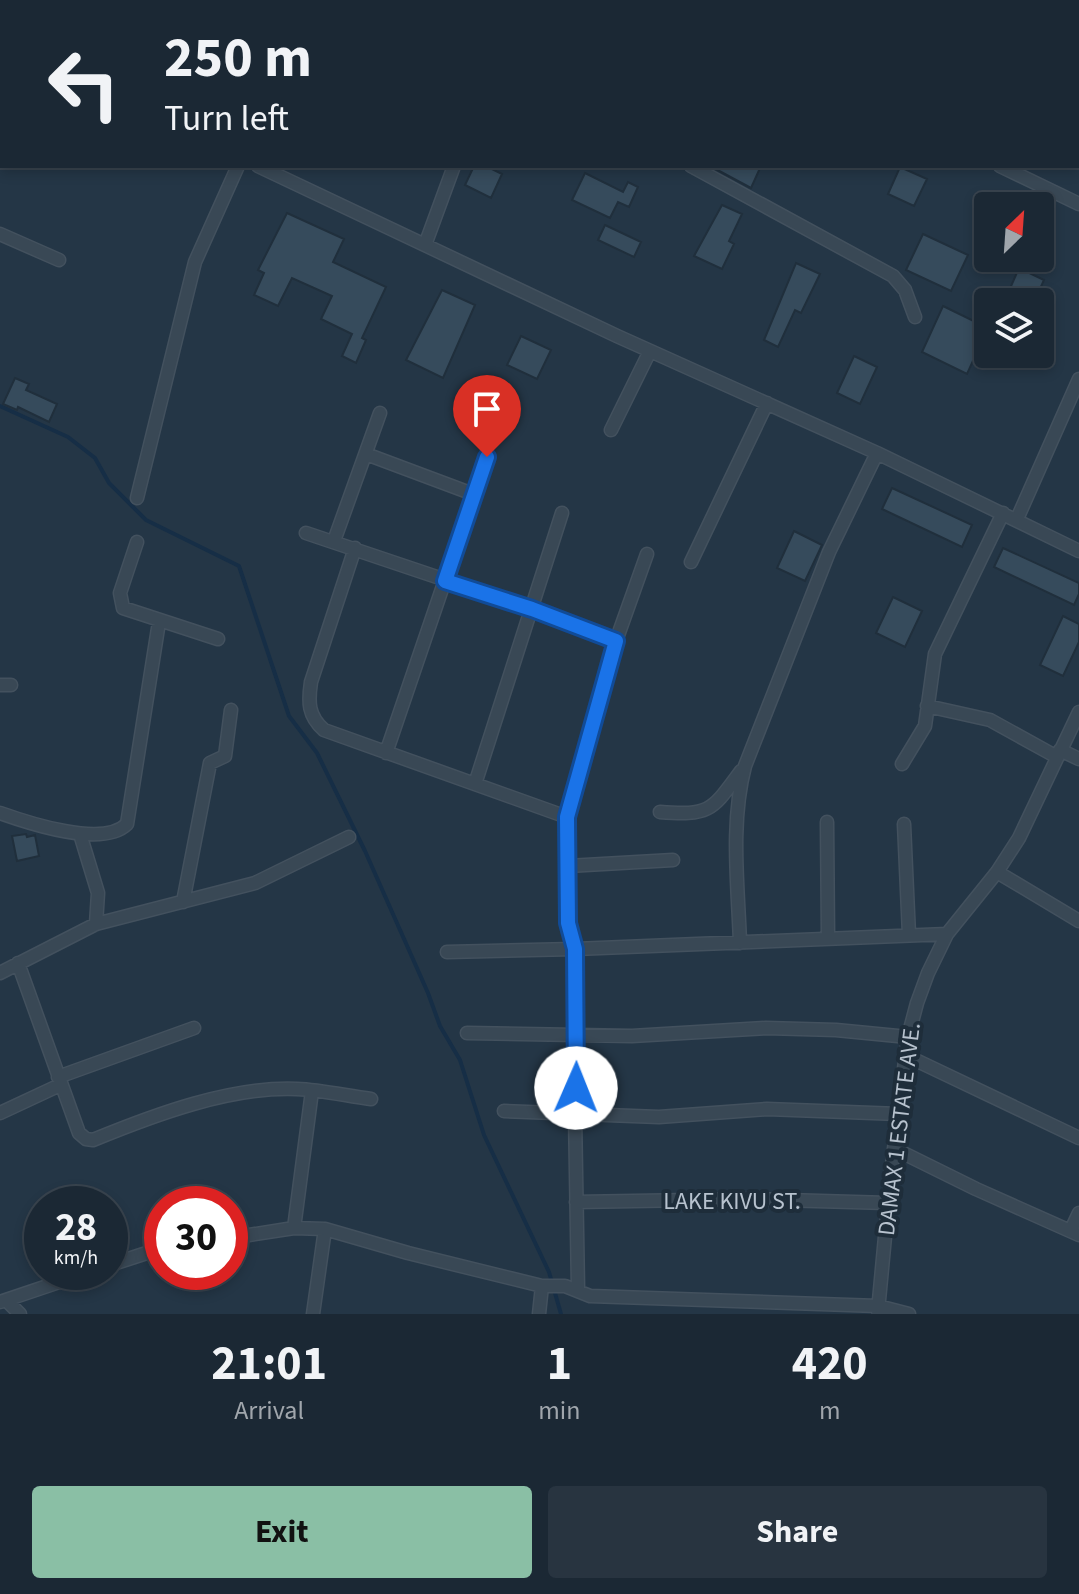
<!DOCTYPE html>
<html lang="en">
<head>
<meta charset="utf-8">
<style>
	:root { --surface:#1b2834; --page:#283440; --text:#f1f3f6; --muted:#a0a6ac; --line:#39444f; --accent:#8abfa5 }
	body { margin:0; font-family:"Source Sans 3",sans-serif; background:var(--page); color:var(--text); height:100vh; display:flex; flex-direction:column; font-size:30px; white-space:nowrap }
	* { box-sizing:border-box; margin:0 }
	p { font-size:26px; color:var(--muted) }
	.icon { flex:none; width:44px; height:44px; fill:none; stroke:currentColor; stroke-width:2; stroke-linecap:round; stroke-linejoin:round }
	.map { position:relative; height:1314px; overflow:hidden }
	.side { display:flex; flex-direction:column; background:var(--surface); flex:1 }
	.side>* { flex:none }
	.guide { position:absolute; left:0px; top:0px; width:1080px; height:168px; box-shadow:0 4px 12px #0003,0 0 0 2px var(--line); background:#1b2834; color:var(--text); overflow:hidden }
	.needle { width:52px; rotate:25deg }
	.controls { position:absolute; left:974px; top:192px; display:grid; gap:16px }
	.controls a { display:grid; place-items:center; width:80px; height:80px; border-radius:8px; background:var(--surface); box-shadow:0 4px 12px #0003,0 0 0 2px var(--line); font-size:40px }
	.speed { position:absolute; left:24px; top:1186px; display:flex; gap:16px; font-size:40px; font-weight:700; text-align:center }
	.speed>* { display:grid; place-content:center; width:104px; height:104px; border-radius:50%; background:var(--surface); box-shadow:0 4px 12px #0003,0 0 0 2px var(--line); line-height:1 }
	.speed small { font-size:20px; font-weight:400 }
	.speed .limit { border:12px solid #d22; background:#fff; color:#111 }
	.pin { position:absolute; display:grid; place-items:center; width:68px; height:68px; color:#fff; margin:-82px -34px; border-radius:50% 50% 50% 0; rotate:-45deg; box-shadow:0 0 8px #0007 }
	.pin .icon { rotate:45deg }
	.me { position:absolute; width:88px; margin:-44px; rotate:1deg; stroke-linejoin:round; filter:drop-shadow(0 0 6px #0008) }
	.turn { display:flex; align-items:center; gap:28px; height:168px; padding:0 32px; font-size:36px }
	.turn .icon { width:104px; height:104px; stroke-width:2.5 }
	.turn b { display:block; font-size:56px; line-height:68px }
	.eta { display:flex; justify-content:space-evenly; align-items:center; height:136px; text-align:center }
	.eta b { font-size:48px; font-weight:700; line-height:56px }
	.cta { display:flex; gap:16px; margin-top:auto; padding:16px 32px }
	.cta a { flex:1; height:92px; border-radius:8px; background:var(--accent); color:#111; font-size:32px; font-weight:700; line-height:92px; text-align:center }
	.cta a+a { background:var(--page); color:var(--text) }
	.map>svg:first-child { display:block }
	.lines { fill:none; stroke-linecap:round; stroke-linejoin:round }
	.stream { stroke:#162e46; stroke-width:4 }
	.building { fill:#364b5c; stroke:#202f3c; stroke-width:2 }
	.minor-casing { stroke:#43515e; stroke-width:15 }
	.minor { stroke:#394855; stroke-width:12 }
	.route-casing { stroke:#114b97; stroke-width:20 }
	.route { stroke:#1a73e8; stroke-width:14 }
	.labels { text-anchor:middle; stroke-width:8; stroke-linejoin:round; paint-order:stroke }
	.street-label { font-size:24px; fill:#b7c2ce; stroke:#1e2d3a }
</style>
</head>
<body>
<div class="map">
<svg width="1079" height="1314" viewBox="0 0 1079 1314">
	<rect width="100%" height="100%" fill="#243646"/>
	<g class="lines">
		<path class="stream" d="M0 406 68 437 95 458 109 483 146 520 239 566 289 716 317 753 365 851 428 993 440 1026 460 1060 484 1135 549 1272 561 1314"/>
	</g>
	<path class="building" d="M474 166H486L502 174 491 198 465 185Z
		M710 166H761L751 188Z
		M900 167 927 179 914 206 888 194Z
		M585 173 623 192 628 182 638 187 629 207 618 202 610 218 572 200Z
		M722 205 742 214 729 241 734 244 722 269 694 256Z
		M287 213 344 239 333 262 386 287 362 338 366 340 356 363 342 356 352 334 321 319 332 296 292 278 278 306 254 295 264 273 258 270Z
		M605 225 641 242 634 257 598 240Z
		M923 234 968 255 951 291 906 270Z
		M796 263 820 274 801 313 795 310 778 347 764 340Z
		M1019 268 1044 280 1034 302H1027L1008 293Z
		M442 290 475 305 443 378 406 360Z
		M943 306 988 328 967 374 922 352Z
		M521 336 551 350 537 379 507 365Z
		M854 356 877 367 860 404 837 393Z
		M15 378 29 384 26 390 57 404 49 422 18 407 17 410 3 404Z
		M892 488 972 525 962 547 882 509Z
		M794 531 822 545 805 581 777 568Z
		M1003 548 1079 583V594L1074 605 994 567Z
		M893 597 922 611 905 647 876 633Z
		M1063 616 1079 624V642L1063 676 1040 665Z
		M26 834 27 837 35 835 39 856 17 861 12 836Z"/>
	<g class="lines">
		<g class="minor-casing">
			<path id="minor" d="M336 0 341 2
				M645 0 650 2
				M980 0 984 2
				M180 2 181 0
				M538 2 539 0
				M0 45 2 46
				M1078 50H1079
				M258 166 617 336 877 453 1079 551
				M691 166 893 276 905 290 915 317
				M1000 166 1079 204
				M0 234 59 260
				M425 245 454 166
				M611 430 650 351
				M366 454 473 494
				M137 498 195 262 238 166
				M1017 519 1079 379
				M306 533 532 609 616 641
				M334 541 380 413
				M137 542 120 593 123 608 218 639
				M355 548 311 682C308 702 308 716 324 730L567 817
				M691 562 767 403
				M0 685H11
				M927 706 990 720 1057 757
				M1060 750 1079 759
				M386 753 487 457
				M902 764 925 726 935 654 1003 513
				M475 784 562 513
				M660 812C711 816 712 810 741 771
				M0 813C28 823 103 848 127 824L159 622
				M827 822 828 939
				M904 824 909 935
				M80 834 98 893 96 924
				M568 866 673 860
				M997 872 1079 921
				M183 902 210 763 225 756 231 710
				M740 943C738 885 730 823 745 766L829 552 877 453
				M447 952 575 949 947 934
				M18 963 79 1133 86 1139 93 1140C154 1115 231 1086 297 1089 322 1090 347 1096 371 1099
				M0 973 96 924 255 883 349 837
				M467 1033 632 1036 766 1028 836 1030 908 1037
				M907 1056 1079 1138
				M58 1077 194 1028
				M504 1111 659 1117 767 1109 899 1114
				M0 1113 60 1085
				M895 1149 976 1189 1079 1235
				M576 1202 749 1199 888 1203
				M294 1228 312 1091
				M1071 1230 1079 1213
				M230 1238 294 1228 325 1229 408 1253 542 1286H565L590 1296 878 1306 909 1314
				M110 1265 162 1248
				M578 1289 575 1114 577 1035 575 949 568 923 567 817 616 641 647 554
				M6 1300 20 1314
				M0 1302 89 1272
				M878 1311 891 1173 908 1037 917 1003 928 973 947 934 997 872 1019 838 1079 712
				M313 1314 325 1229
				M539 1314 542 1286"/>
		</g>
		<use href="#minor" class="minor"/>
	</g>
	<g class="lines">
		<g class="route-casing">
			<path id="route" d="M487 457 445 581 532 609 616 641 567 817 568 923 575 949 576 1088"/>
		</g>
		<use href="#route" class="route"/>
	</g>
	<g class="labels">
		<g class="street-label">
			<text transform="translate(899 1129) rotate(-83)" y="8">DAMAX 1 ESTATE AVE.</text>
			<text x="732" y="1209">LAKE KIVU ST.</text>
		</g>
	</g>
</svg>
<div class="controls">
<a><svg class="needle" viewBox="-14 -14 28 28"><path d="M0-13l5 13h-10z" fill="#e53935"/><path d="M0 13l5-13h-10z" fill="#a0a6ac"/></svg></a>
<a><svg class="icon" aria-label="layers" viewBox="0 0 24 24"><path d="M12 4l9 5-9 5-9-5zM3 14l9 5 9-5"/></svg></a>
</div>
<div class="speed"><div>28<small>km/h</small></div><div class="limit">30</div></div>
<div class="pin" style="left:487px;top:457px;background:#d93025"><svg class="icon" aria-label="arrive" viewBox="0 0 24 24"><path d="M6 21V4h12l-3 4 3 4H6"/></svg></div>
<svg class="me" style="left:576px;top:1088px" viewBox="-20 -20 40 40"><circle r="19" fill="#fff"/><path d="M0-13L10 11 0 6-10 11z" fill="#1a73e8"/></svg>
<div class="guide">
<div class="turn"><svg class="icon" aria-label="left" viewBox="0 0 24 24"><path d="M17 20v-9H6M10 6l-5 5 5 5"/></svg><div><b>250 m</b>Turn left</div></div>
</div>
</div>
<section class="side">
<div class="eta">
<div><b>21:01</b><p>Arrival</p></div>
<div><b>1</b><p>min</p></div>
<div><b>420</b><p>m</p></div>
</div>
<div class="cta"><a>Exit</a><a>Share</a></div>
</section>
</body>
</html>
